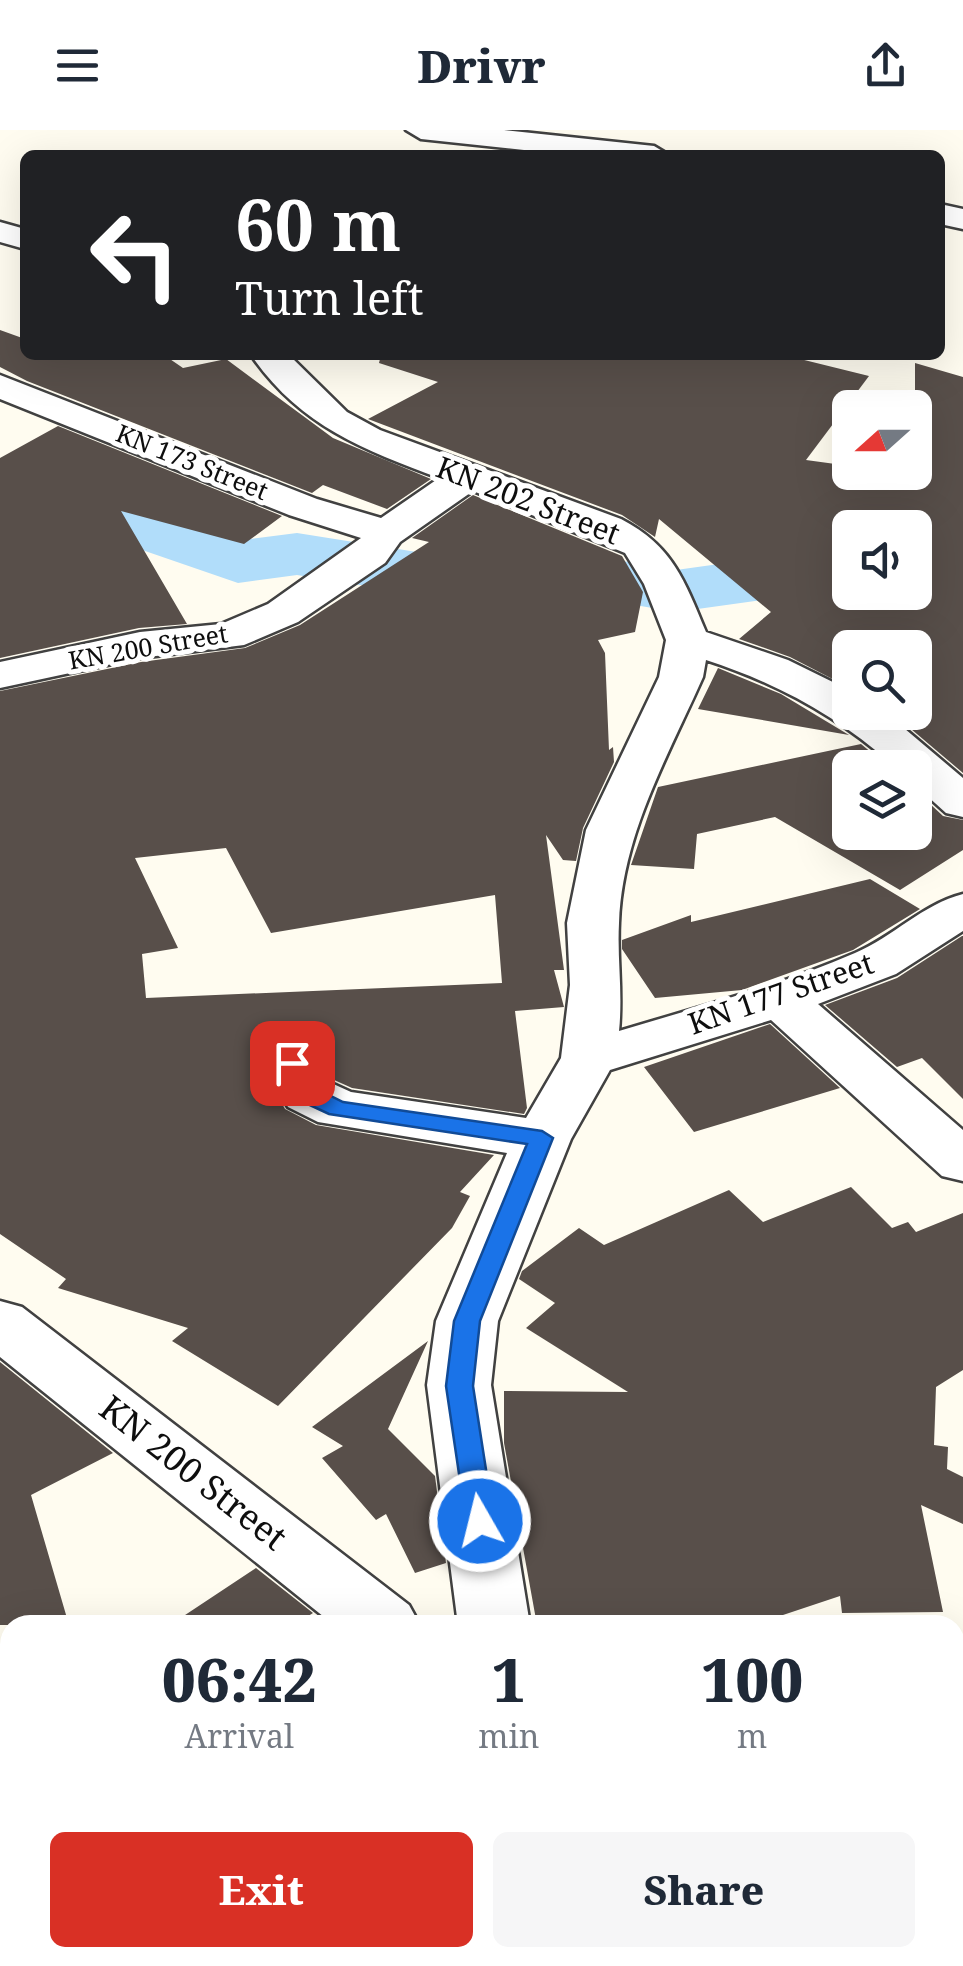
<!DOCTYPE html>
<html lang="en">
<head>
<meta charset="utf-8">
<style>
	:root { --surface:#fff; --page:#f6f6f7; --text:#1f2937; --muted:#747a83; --accent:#d93025 }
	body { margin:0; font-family:"Noto Serif",serif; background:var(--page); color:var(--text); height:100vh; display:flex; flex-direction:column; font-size:38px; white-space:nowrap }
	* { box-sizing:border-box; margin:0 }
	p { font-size:32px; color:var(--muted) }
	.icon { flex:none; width:55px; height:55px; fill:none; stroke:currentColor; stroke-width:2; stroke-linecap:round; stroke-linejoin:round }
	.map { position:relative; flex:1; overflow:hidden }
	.drawer { position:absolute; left:0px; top:1485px; width:965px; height:352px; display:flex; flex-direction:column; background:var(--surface); border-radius:30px 30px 0 0; box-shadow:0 10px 40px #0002 }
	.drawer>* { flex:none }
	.banner { position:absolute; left:20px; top:20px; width:925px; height:210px; border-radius:15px; box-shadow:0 10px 40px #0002; background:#202124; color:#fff; overflow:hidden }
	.needle { width:65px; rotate:249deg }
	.controls { position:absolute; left:832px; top:260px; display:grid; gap:20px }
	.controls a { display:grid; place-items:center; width:100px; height:100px; border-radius:15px; background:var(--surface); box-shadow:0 10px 40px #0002; font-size:50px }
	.pin { position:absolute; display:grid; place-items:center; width:85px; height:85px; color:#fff; margin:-42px; border-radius:20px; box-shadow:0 5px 15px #0006 }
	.me { position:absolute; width:110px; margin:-55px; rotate:352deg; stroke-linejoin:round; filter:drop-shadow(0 0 8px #0008) }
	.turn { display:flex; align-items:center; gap:35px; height:210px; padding:0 50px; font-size:45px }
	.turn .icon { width:130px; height:130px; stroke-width:2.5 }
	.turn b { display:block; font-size:70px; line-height:85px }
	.eta { display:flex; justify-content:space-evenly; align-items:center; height:170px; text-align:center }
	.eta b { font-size:60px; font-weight:800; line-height:70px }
	.cta { display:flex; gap:20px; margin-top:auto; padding:20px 50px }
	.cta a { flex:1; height:115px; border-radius:15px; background:var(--accent); color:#fff; font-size:40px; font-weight:800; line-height:115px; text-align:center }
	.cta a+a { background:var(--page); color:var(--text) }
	header { display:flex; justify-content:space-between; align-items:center; height:130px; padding:0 50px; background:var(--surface); font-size:45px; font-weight:800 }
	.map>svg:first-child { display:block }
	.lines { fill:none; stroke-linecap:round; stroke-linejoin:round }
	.river { fill:#b1ddfa; fill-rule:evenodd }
	.building { fill:#584f4a; fill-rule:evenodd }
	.minor-casing { stroke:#414141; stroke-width:5 }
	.minor { fill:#fff; fill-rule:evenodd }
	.route { fill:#1a73e8; stroke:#114b97; stroke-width:2.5 }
	.labels { text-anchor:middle; stroke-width:10; stroke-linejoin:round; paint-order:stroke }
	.far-street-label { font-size:25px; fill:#0e0e0e; stroke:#fff }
	.street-label { font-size:30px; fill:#0e0e0e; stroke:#fff }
	.near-street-label { font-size:35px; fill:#0e0e0e; stroke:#fff }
</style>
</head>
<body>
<header><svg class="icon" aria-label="menu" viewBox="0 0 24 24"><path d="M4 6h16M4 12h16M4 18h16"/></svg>Drivr<svg class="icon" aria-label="share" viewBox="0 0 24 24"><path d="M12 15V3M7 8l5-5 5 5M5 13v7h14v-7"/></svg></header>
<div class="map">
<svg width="963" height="1836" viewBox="0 0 963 1836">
	<rect width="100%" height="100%" fill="#fffcf0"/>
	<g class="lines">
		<path class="river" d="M94 361 243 410 297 403 486 433 623 431 676 440 784 425 850 426V462H873L850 468 784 467 676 482 623 473 486 475 297 445 238 453 87 401 45 402 0 414V372L40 362Z"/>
	</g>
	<path class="building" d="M0 200 25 209V225H164L183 238 226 229 333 308 431 349 387 379 323 355 312 363 27 251 0 237Z
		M381 225H784L869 246 806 330 850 336V342L915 347V233L963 247V643L891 582H915V518H850V558L790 527 739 509 771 482 659 389 655 407 622 385 368 289 438 252 379 233ZM850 398H915V462H850Z
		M58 296 282 386 244 414 121 381 187 494 139 498 0 528V328Z
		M473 365 622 426 643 462 635 502 598 510 605 523 609 620 613 617 614 632 583 698 576 731 563 730 546 705 564 840H554L564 877 515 881 527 978 524 984 352 958 332 949 312 917 290 911 268 919 260 935 285 979 316 995 494 1025 460 1062 470 1066 452 1098 278 1276 172 1211 188 1198 58 1158 66 1149 0 1104V561L141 532 245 518 300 495 429 412 412 408ZM226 718 271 803 495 765 502 853 146 868 142 824 178 818 135 728Z
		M718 538 781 564 849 605 698 579Z
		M861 614 890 638H850V702H915V660L943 686 963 690V720L900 760 775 687 697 704 694 739 631 735 658 657Z
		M870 749 920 779 853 820 742 860 655 868 622 819V810L691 785V792Z
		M962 806H963V969L922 928 897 937 825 875 897 848Z
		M770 894 840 958 694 1002 644 937Z
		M851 1057 892 1098 908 1092 916 1102 963 1083V1240L936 1257 934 1315 948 1317 947 1339 963 1347V1394L921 1375 943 1482 842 1483 840 1466 753 1495H662L658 1486 603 1495H537L504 1313V1261L628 1262 526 1198 555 1173 519 1149 522 1141 579 1098 604 1115 729 1060 763 1092Z
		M428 1211 388 1299 435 1346 446 1433 415 1443 386 1384 376 1390 322 1328 343 1316 312 1297Z
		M0 1232 113 1323 31 1365 69 1495H0Z
		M256 1438 313 1483 294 1495H170Z"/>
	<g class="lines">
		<g class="minor-casing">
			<path id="minor" d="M406 0H504L654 16 669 25H570L421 9Z
				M940 74 963 79V99L940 94Z
				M0 92 25 99V119L0 112Z
				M251 225H289L347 282 380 300 621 389C673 416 684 450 706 502L788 530 847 559 850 582H885L963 648V687L946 683 915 655V638H896C841 588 777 553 706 530L703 547C668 626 622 705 619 793 617 830 623 862 619 901 698 877 779 856 855 823 893 807 923 774 963 764V801L896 844 818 874 963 1000V1051L942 1046 771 890 610 940 571 1009 498 1191 491 1255 530 1495H458L427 1255 436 1191 507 1023 318 992 288 977 263 933 271 921 291 915 311 921 329 952 351 962 526 988 561 928 570 855 567 793 586 700 659 547 666 510 644 454 625 423 473 361 400 412 385 433 298 492 244 515 140 528 0 558V532L140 502 221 494 268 474 361 408 289 385 0 269V245L317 369 381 388 439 348C362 319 300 296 251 225Z
				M0 1171 22 1177 409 1475 420 1495H334L0 1227Z
				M955 1801 963 1805V1836H892L889 1828H955Z
				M717 1828H798L802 1836H720Z"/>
		</g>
		<use href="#minor" class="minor"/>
	</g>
	<path class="route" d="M292 925 300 928 317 959 343 972 542 1001 553 1008 480 1191 473 1256 494 1391 490 1399H470L466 1391 446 1256 454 1191 527 1014 329 984 299 970 280 933Z"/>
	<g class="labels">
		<g class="far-street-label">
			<text transform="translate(192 332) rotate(22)" y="9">KN 173 Street</text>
			<text transform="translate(148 517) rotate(-10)" y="9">KN 200 Street</text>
		</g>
		<g class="street-label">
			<text transform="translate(528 371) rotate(21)" y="10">KN 202 Street</text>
			<text transform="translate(781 864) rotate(-19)" y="10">KN 177 Street</text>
		</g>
		<g class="near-street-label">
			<text transform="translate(193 1343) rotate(38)" y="12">KN 200 Street</text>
		</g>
	</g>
</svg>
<div class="controls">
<a><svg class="needle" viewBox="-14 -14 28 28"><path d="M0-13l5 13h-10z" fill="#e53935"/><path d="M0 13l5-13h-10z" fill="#747a83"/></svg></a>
<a><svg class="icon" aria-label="sound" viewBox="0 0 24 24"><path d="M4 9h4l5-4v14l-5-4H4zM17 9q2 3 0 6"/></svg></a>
<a><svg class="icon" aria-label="search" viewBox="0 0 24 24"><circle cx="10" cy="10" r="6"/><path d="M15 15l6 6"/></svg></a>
<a><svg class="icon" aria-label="layers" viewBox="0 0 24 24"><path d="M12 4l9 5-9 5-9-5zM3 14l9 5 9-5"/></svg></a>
</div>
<div class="pin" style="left:292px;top:933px;background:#d93025"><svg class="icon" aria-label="arrive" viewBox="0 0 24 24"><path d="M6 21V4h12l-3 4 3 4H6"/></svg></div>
<svg class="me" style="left:480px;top:1391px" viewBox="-20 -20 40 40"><circle r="17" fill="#1a73e8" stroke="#fff" stroke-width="3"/><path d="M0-11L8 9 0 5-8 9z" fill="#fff"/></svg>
<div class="banner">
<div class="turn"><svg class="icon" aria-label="left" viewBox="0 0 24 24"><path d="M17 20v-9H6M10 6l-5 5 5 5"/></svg><div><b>60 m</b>Turn left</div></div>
</div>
<section class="drawer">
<div class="eta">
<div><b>06:42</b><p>Arrival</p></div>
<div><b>1</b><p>min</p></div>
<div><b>100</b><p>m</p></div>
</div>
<div class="cta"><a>Exit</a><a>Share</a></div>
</section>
</div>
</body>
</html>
